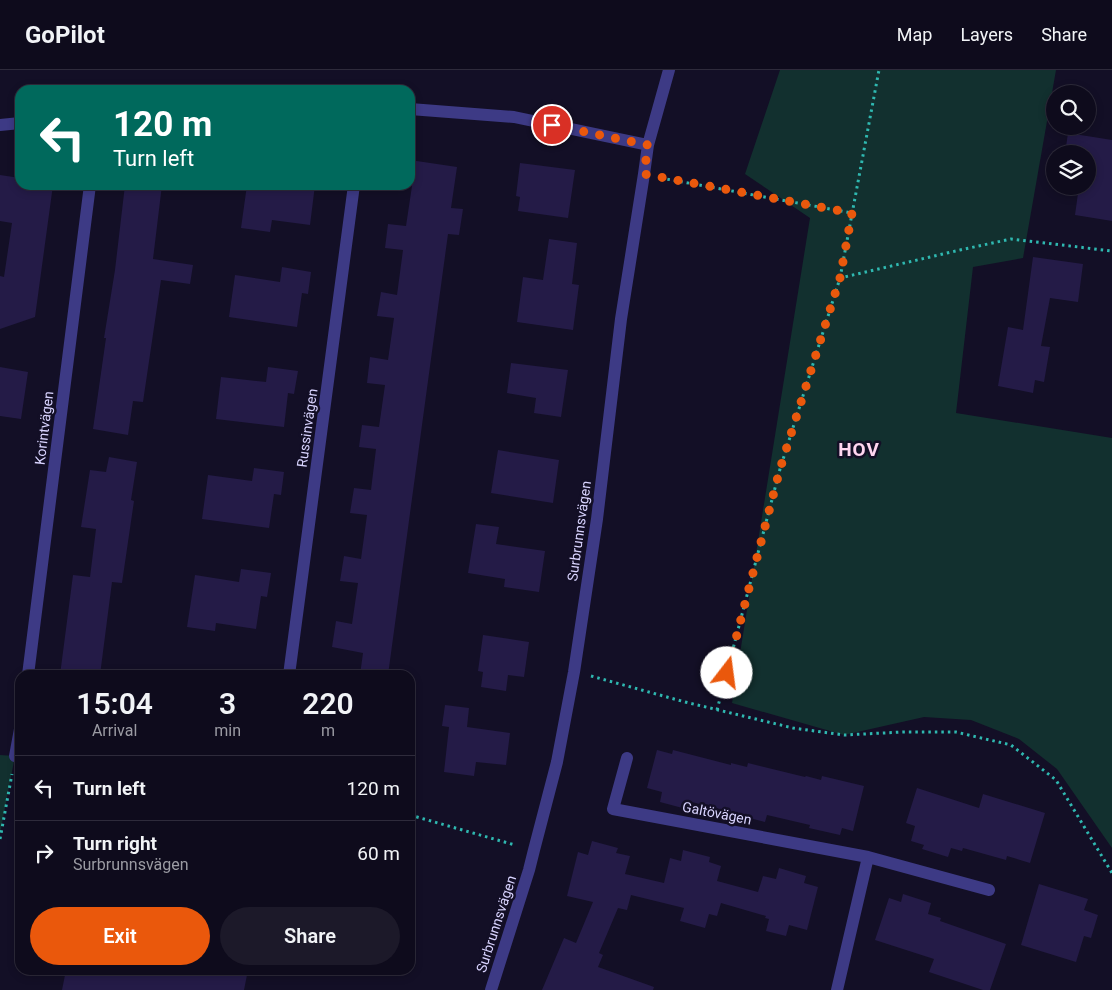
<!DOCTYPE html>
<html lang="en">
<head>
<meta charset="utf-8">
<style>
	:root { --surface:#0e0b1c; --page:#1c1929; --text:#f1f3f6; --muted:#9b9ba3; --line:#2e2b3b; --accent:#ea580c }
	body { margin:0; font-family:Roboto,sans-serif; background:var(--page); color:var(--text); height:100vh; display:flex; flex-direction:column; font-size:19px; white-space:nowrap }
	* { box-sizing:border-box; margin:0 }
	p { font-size:16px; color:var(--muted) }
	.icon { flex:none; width:28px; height:28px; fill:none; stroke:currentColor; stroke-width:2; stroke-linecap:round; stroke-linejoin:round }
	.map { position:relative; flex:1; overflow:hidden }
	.side { position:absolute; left:15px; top:600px; width:400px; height:305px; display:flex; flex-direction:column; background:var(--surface); border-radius:15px; box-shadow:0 2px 8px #0003,0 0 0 1px var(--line) }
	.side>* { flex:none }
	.hud { position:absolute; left:15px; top:15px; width:400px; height:105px; border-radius:15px; box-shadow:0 2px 8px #0003,0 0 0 1px var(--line); background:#00695c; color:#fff; overflow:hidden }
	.controls { position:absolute; left:1046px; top:15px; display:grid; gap:10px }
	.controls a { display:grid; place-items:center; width:50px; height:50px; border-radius:50%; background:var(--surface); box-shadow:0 2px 8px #0003,0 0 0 1px var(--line); font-size:25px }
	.pin { position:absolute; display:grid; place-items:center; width:42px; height:42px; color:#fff; margin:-21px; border:2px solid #fff; border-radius:50%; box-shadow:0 1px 5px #0007 }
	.me { position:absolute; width:55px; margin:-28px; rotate:15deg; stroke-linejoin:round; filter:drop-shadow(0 0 4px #0008) }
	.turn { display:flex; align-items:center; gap:18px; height:105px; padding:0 15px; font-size:22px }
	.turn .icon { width:65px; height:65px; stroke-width:2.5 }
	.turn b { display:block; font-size:35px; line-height:42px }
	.eta { display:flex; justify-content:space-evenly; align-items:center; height:85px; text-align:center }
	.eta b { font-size:30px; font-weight:600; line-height:35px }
	.action { display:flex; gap:10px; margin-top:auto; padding:10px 15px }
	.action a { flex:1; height:58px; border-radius:30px; background:var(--accent); color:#fff; font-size:20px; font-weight:600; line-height:58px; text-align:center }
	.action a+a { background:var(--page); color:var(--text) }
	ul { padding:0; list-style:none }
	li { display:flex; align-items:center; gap:15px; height:65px; padding:0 15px; border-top:1px solid var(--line) }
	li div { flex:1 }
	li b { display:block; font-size:19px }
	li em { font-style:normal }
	header { display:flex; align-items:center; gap:30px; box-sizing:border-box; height:70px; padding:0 25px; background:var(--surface); border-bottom:1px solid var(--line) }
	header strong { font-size:24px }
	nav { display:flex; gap:28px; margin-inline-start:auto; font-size:18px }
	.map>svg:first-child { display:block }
	.green { fill:#12302f }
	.building { fill:#241b47 }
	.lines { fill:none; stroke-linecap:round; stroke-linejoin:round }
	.path { stroke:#2fb8b0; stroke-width:3; stroke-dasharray:2.5 4; stroke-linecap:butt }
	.street { stroke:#3d3a85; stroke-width:12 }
	.route { stroke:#ea580c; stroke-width:9; stroke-dasharray:0 16.2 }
	.labels { text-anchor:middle; stroke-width:5; stroke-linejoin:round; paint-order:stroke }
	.street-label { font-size:14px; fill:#d9d4ff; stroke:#130f26 }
	.district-label { font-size:19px; font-weight:bold; letter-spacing:1px; fill:#ffd6f0; stroke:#130f26 }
</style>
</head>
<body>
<header>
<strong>GoPilot</strong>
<nav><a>Map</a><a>Layers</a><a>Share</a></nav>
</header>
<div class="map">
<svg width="1112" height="920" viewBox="0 0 1112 920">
	<rect width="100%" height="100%" fill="#130f26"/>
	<path class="green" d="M780 0H1056L1023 188 973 197 956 343 1112 368V778L1057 699 1019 669 971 650 924 647 844 665 732 633 810 148 745 104Z
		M0 685 15 686 0 764Z"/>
	<path class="building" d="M1068 63 1112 70V151L1075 145 1079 116H1088V84H1065Z
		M410 90 457 97 451 138 463 139 459 165 448 164 388 605H360L363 583 332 577 336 551 352 554 358 513 340 511 344 486 361 489 367 445 350 443 354 418 371 420 376 379 359 377 362 355 379 357 385 315 367 313 370 287 388 290 394 248 377 246 381 222 397 225 403 180 385 178 388 154 406 156 412 116H410Z
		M520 93 575 100 568 148 518 141 520 127 516 126Z
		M0 105 20 108V115H53L35 247 0 259V206L4 207 12 153 0 151Z
		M125 115H162L153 189 193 195 190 214 161 210 143 332 133 331 128 365 93 359 106 268H104L115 200Z
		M247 115H315L310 155 272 150 270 162 241 158Z
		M549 169 577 173 572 214 579 215 573 260 517 252 523 207 543 210Z
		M1033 187 1083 194 1078 232 1050 228 1041 276 1050 277 1044 312 1035 310 1033 323 998 316 1008 257 1023 260Z
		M282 197 311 202 308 224 302 223 297 257 229 247 235 205 280 212Z
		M511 293 568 300 561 347 534 343 536 328 507 323Z
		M0 297 28 302 21 349 0 346Z
		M268 297 298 301 294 324 288 323 284 357 216 349 221 307 266 312Z
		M498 380 559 390 553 433 491 423Z
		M109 387 137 392 131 430 134 431 122 513 112 512 100 605H60L73 505 90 507 96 459 81 457 90 400 106 402Z
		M254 398 284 402 281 425 274 424 269 458 202 449 208 405 252 411Z
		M476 454 499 457 496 474 545 481 539 522 504 517 505 509 468 503Z
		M241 499 271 503 267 527 261 526 256 559 216 553 215 561 187 557 195 505 239 512Z
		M483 565 529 572 524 607 508 605 506 621 481 617 483 602 478 601Z
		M445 635 469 638 467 657 510 663 506 695 476 692 474 706 444 702 449 657 442 656Z
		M657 680 672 684 673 680 731 695V693L747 697 748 693 805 707 806 706 821 710 822 706 864 716 853 761 842 758 840 765 809 758 810 755 767 745 765 752 734 744 735 743 692 732 690 740 660 732 662 722 647 718Z
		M917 718 979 738 983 724 1045 743 1030 793 1007 786 1006 790 963 778 962 781 951 778 948 787 922 779 924 775 911 771 915 756 906 753Z
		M592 771 618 778 616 783 630 786 625 804 664 813 670 788 681 791 683 780 710 787 709 792 721 796 717 811 758 822 763 806 776 809 779 798 806 806 804 813 818 817 807 860 789 855 786 866 766 861 769 849 765 848 766 846 721 833 717 846 709 844 705 858 680 851 684 838 631 825 627 840 618 838 599 883 603 885 598 897 654 917 653 920H542L564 868 576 873 593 832 567 826 578 782 588 785Z
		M1039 814 1088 829 1084 840 1098 845 1091 868 1084 866 1076 892 1021 875Z
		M903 824 931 833 928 844 941 848 940 851 1006 874 990 920H983L929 902 934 889 875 870 889 828 901 832Z
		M66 900H248L244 920H62Z"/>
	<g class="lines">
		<path class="path" d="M661 108 852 143
			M840 208 879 0
			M591 606 685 632 793 658 844 665 903 662H956L1011 675 1056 710 1112 803
			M717 640 780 399 840 208 960 180 1011 169 1112 181
			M410 745 515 775
			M0 769 12 704"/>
		<path class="street" d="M410 39 514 47 648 75
			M0 55 20 53
			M28 605 90 115
			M289 605 354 115
			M15 686 20 659
			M627 688 613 739 868 787 989 820
			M491 920 529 800 534 780 557 692 574 602 597 449 621 249 644 104 648 75 669 0
			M837 920 868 787"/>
	</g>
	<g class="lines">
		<path class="route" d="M552 55 648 75 644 104 852 143 840 208 780 399 727 603"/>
	</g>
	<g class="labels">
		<g class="street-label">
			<text transform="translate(44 358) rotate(-83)" y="5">Korintvägen</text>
			<text transform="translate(307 358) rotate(-82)" y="5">Russinvägen</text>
			<text transform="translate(579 461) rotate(-82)" y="5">Surbrunnsvägen</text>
			<text transform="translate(717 743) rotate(11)" y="5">Galtövägen</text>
			<text transform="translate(496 854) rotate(-72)" y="5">Surbrunnsvägen</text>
		</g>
		<g class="district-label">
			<text x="859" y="386">HOV</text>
		</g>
	</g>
</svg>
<div class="controls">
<a><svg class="icon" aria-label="search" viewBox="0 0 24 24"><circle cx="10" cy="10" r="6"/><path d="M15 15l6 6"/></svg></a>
<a><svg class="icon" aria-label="layers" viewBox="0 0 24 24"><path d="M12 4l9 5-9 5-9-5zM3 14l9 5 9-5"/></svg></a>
</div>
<div class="pin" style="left:552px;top:55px;background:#d93025"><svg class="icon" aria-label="arrive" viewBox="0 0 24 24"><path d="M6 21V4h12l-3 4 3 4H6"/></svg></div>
<svg class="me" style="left:727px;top:603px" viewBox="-20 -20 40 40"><circle r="19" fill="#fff"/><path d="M0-13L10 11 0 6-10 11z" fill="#ea580c"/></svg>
<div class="hud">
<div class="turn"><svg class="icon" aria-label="left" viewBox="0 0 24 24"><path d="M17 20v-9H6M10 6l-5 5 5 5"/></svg><div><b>120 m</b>Turn left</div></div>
</div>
<section class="side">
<div class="eta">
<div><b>15:04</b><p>Arrival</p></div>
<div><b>3</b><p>min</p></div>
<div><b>220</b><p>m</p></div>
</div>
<ul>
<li><svg class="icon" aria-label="left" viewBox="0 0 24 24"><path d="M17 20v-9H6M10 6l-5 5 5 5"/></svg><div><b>Turn left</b></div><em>120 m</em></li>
<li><svg class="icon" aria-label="right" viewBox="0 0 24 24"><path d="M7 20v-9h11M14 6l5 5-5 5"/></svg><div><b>Turn right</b><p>Surbrunnsvägen</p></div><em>60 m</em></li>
</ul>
<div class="action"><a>Exit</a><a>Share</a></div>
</section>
</div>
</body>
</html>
